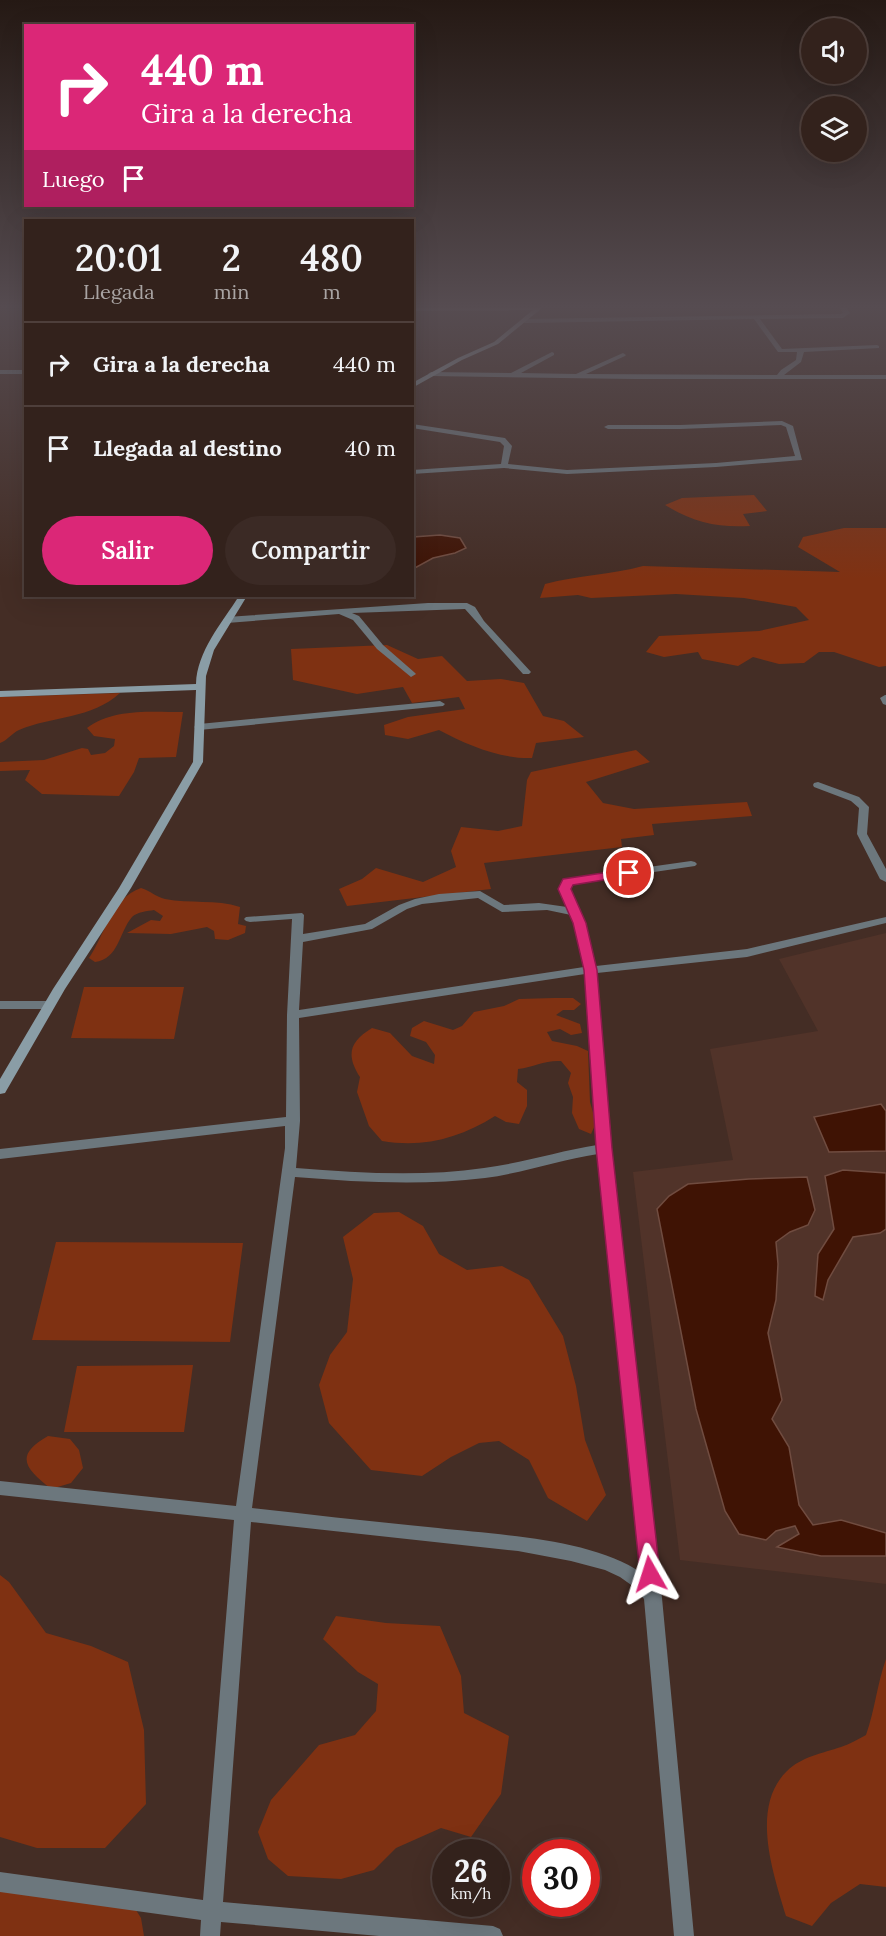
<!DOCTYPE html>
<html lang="es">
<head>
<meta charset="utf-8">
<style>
	:root { --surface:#33221c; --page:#3b2a25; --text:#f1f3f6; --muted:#a9a4a3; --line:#4e3f3b; --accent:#db2777 }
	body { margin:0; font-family:Lora,serif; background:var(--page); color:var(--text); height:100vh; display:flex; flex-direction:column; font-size:22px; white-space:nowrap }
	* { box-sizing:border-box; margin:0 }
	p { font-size:20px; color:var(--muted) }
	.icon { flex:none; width:33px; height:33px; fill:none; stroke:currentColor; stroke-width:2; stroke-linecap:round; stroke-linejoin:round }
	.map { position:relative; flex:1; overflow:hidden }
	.drawer { position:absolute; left:24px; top:219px; width:390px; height:378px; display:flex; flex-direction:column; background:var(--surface); border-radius:0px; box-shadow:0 6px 24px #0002,0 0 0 2px var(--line) }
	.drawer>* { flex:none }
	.top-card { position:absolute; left:24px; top:24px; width:390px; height:183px; border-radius:0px; box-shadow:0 6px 24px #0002,0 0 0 2px var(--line); background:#db2777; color:#fff; overflow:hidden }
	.fabs { position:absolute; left:801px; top:18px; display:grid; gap:12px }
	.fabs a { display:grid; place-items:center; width:66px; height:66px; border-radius:50%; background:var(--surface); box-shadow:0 6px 24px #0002,0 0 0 2px var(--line); font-size:30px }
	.speed { position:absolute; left:432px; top:1839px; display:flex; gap:12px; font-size:30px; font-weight:700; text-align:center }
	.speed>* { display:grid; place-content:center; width:78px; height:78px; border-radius:50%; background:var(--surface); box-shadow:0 6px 24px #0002,0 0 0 2px var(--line); line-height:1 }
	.speed small { font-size:15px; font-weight:400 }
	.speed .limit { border:9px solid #d22; background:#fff; color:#111 }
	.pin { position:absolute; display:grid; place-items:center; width:51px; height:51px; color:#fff; margin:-26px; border:3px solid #fff; border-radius:50%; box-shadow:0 2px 6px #0007 }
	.me { position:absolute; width:66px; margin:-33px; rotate:354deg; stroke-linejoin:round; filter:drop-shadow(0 0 4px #0008) }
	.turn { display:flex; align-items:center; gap:21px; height:126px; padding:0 18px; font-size:27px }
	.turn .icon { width:78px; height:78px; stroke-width:2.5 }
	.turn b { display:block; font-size:42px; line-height:51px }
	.then { display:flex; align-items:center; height:57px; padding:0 18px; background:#0003; gap:12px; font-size:22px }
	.eta { display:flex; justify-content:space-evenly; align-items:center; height:102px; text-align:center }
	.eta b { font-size:36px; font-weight:600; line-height:42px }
	.primary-button { display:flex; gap:12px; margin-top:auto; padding:12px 18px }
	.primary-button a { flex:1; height:69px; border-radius:36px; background:var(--accent); color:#fff; font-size:24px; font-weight:600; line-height:69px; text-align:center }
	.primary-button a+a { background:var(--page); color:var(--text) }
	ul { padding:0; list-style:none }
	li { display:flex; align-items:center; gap:18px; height:84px; padding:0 18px; border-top:2px solid var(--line) }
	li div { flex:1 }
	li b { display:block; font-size:22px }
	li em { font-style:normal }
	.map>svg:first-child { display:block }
	.built { fill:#513329 }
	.green { fill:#7f3112 }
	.water { fill:#3f1304; stroke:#704c40; stroke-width:1.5 }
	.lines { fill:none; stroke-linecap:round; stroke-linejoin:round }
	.street { fill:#6c777d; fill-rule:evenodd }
	.secondary { fill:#8a9da6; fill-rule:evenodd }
	.route { fill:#db2777; stroke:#8e194d; stroke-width:1.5 }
</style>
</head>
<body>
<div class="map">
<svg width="886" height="1936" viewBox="0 0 886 1936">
	<rect width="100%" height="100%" fill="#442d25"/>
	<path class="built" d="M886 933V1584L680 1560 633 1172 733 1160 710 1049 818 1031 779 959Z"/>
	<path class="green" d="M754 495 767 511 743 514 750 526C717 528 693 522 665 505L682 498Z
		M844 528H886V666L879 667 834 652H819L804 663 779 664 753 657 738 666 702 659 698 652 664 657 646 652 659 636 759 631 809 620 796 607 744 598 676 594 591 598 578 595 540 598 545 584C578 575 611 575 643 566L840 572 798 547 803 537Z
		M387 645 418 659 442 656 467 681 501 679 524 683 543 716 564 721 584 737 536 743 532 758C500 759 467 745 439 730L408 739 385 735 384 725 408 717 465 709 459 697 412 703 403 687 357 694 293 680 291 649Z
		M120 693C92 719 52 716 19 730 12 733 8 740 0 743V697Z
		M183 712 176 757 139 758 134 772 119 796 42 794 25 780 30 770 0 771V762L44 760 82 748 88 749 91 755 105 753 114 746 115 739 94 736 87 728C113 708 151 712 183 712Z
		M636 750 650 762 586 782 603 803 634 809 747 802 752 816 652 824 654 835 621 839 622 847 484 863 491 889 347 906 339 889 362 879 376 868 423 882 456 867 451 851 461 827 498 831 522 826 527 780 531 772Z
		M141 888C151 891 156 897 165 899 190 904 216 899 240 907L238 924 246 926 245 933 228 940 215 939 214 931 207 927 171 934 127 933 151 920 160 921 163 916 154 910C148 911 137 912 132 917 119 932 119 959 95 962L89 958C105 935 111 898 141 888Z
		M84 987H184L174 1039 71 1038Z
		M554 998H573L581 1004 574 1010H563L556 1015 580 1024 582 1033 571 1035 560 1029 547 1032 552 1041 577 1046 588 1051 590 1102 596 1123 591 1134 579 1129 572 1113 573 1097 568 1083 571 1073 561 1061C545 1060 534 1067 518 1069L517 1082 527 1090V1106L519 1124 506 1122 495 1116C460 1138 424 1148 382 1141L369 1126 357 1092 360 1077C346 1055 349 1042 372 1028L390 1033 412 1056 434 1064 435 1055 426 1042 410 1036 412 1028 424 1021 453 1030 462 1026 474 1012 504 1006 519 999Z
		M399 1212 423 1226 439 1254 467 1270 502 1266 529 1280 563 1336 576 1386 585 1440 606 1495 587 1521 548 1498 529 1460 499 1441 479 1443 451 1457 422 1476 371 1470 329 1423 319 1385 330 1355 347 1332 353 1279 343 1237 374 1213Z
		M56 1242 243 1243 230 1342 32 1340Z
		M193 1365 184 1432H64L77 1366Z
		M48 1436 70 1439 79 1450 83 1468 71 1483 51 1489C26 1469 13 1456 48 1436Z
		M0 1575 9 1582 46 1633 91 1646 128 1662 144 1730 146 1804 105 1848H37L0 1837Z
		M336 1616 386 1623 440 1626 461 1676 464 1713 509 1736 501 1794 471 1837 441 1828 396 1848 374 1870 341 1879 288 1876 268 1859 258 1832 271 1800 319 1745 355 1735 376 1711 378 1684 358 1672 323 1639Z
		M886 1659V1887L860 1884 831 1903 812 1926 786 1916C773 1873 750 1807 787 1771 801 1757 823 1753 841 1747 850 1744 858 1739 866 1735 875 1710 877 1684 886 1659Z
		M0 1886 126 1894 141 1918 144 1936H0Z"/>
	<path class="water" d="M440 535 460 538 466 548 455 553 433 558 413 569V537Z
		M881 1104 886 1111V1151L829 1152 814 1117Z
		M843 1170 886 1173V1229L880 1233 853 1237 828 1280 823 1300 815 1296 818 1254 834 1229 825 1176Z
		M807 1177 815 1210 808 1225 790 1232 776 1242 778 1264 776 1300 768 1333 782 1400 772 1419 789 1447 799 1505 813 1525 841 1520 886 1533V1556H821L777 1547 799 1534 795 1526 776 1531 766 1540 739 1534 725 1511 696 1409 657 1209 669 1196 688 1184 749 1179Z"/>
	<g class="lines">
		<path class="street" d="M840 308H846L850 313 843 318 760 319 782 349 877 345 879 346V348L804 352 801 362 784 375H886V379H634L431 376 428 374 431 372 511 373 552 352 554 353V355L521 373 576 374 623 353 626 355 625 356 586 374 777 375 781 370 796 360 797 352H778L754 319 525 323 522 321 525 319 841 314 843 313Z
			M0 370H26V374H0Z
			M782 421 793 426 802 460 716 467 567 474 504 468 412 474V470L501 464 504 446 500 442 412 428V424L505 438 512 446 508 464 567 470 716 463 795 456 786 427 781 425 680 429H608L604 427 608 425H680Z
			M428 603H467L475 607 484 621 531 672 529 674H523L465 609 352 613 359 616 383 645 414 672 416 674 411 677 377 649 353 620 339 614 227 623 223 620 227 617Z
			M885 695H886V705L883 704 880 698Z
			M440 701 445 704 443 706 199 730 194 727 199 724Z
			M818 782 859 797 869 807 867 834 886 869V882L880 879 857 834 859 808 851 801 814 787 813 785 814 783Z
			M691 861 695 862 697 864 695 866 572 884 570 889 586 923 596 966 747 949 886 917V923L747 957 597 973 611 1148 662 1598 694 1936H674L644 1599 634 1587 620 1577 605 1570 571 1561 518 1551 251 1522 223 1902 493 1926 500 1929 503 1936H379L221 1922 220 1936H200L201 1920 0 1892V1872L203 1900 234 1520 0 1495V1481L236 1506 285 1148V1126L0 1159V1149L286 1117 287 1015 292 919 250 922 246 921 244 919 246 917 302 913 304 915 303 934 365 924 399 905 415 899 439 894 480 891 504 905 539 903 567 907 558 889 564 879ZM478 898 502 912 547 910 571 915 584 967 299 1010 303 942 372 929 407 909 422 904ZM585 974 597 1145C559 1151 523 1163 484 1168 422 1177 359 1173 296 1168L300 1121 299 1018ZM598 1154 642 1573C591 1538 499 1535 438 1528 376 1522 314 1515 252 1508L295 1177C358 1182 421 1186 485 1178 523 1173 560 1160 598 1154Z
			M0 1001H49L55 1005 49 1009H0Z"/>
		<path class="secondary" d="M412 308H542L498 344 462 360 412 388V383L458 358 494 342 533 310 412 311Z
			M239 596H247L214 650 206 676 203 762 131 888 65 989 5 1093 0 1094V1079L53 989 119 888 193 762 196 690 0 697V691L196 684C197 651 222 623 239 596Z"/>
	</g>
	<linearGradient id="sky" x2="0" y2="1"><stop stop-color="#251914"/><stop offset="0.53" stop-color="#564c51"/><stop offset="1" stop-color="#564c51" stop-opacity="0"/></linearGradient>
	<rect width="886" height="579" fill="url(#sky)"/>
	<path class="route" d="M629 869 634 870 635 873 634 875 573 885 571 889 586 923 597 970 612 1148 660 1574 657 1580 650 1583 643 1580 640 1574 596 1148 584 970 573 923 558 889 563 879Z"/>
</svg>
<div class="fabs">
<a><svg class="icon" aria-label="sound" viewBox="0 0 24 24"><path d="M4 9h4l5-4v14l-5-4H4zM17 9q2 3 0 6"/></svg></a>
<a><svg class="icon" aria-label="layers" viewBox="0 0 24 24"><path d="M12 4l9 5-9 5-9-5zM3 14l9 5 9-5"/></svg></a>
</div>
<div class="speed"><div>26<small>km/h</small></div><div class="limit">30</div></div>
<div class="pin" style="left:629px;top:873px;background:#d93025"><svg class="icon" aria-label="arrive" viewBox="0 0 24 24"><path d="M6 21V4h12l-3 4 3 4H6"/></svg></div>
<svg class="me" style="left:650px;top:1574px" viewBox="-20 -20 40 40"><path d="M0-17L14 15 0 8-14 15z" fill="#db2777" stroke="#fff" stroke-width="4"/></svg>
<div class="top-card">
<div class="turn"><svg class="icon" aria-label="right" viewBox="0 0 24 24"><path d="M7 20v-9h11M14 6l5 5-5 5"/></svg><div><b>440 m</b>Gira a la derecha</div></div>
<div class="then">Luego<svg class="icon" aria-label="arrive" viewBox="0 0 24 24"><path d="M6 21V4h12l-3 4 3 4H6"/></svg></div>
</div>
<section class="drawer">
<div class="eta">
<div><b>20:01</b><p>Llegada</p></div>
<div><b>2</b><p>min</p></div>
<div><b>480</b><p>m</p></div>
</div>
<ul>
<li><svg class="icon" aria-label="right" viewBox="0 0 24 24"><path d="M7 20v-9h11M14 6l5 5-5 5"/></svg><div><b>Gira a la derecha</b></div><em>440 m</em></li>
<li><svg class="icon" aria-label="arrive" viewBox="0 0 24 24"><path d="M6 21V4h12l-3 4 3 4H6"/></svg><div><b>Llegada al destino</b></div><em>40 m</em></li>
</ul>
<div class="primary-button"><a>Salir</a><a>Compartir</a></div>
</section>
</div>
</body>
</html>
